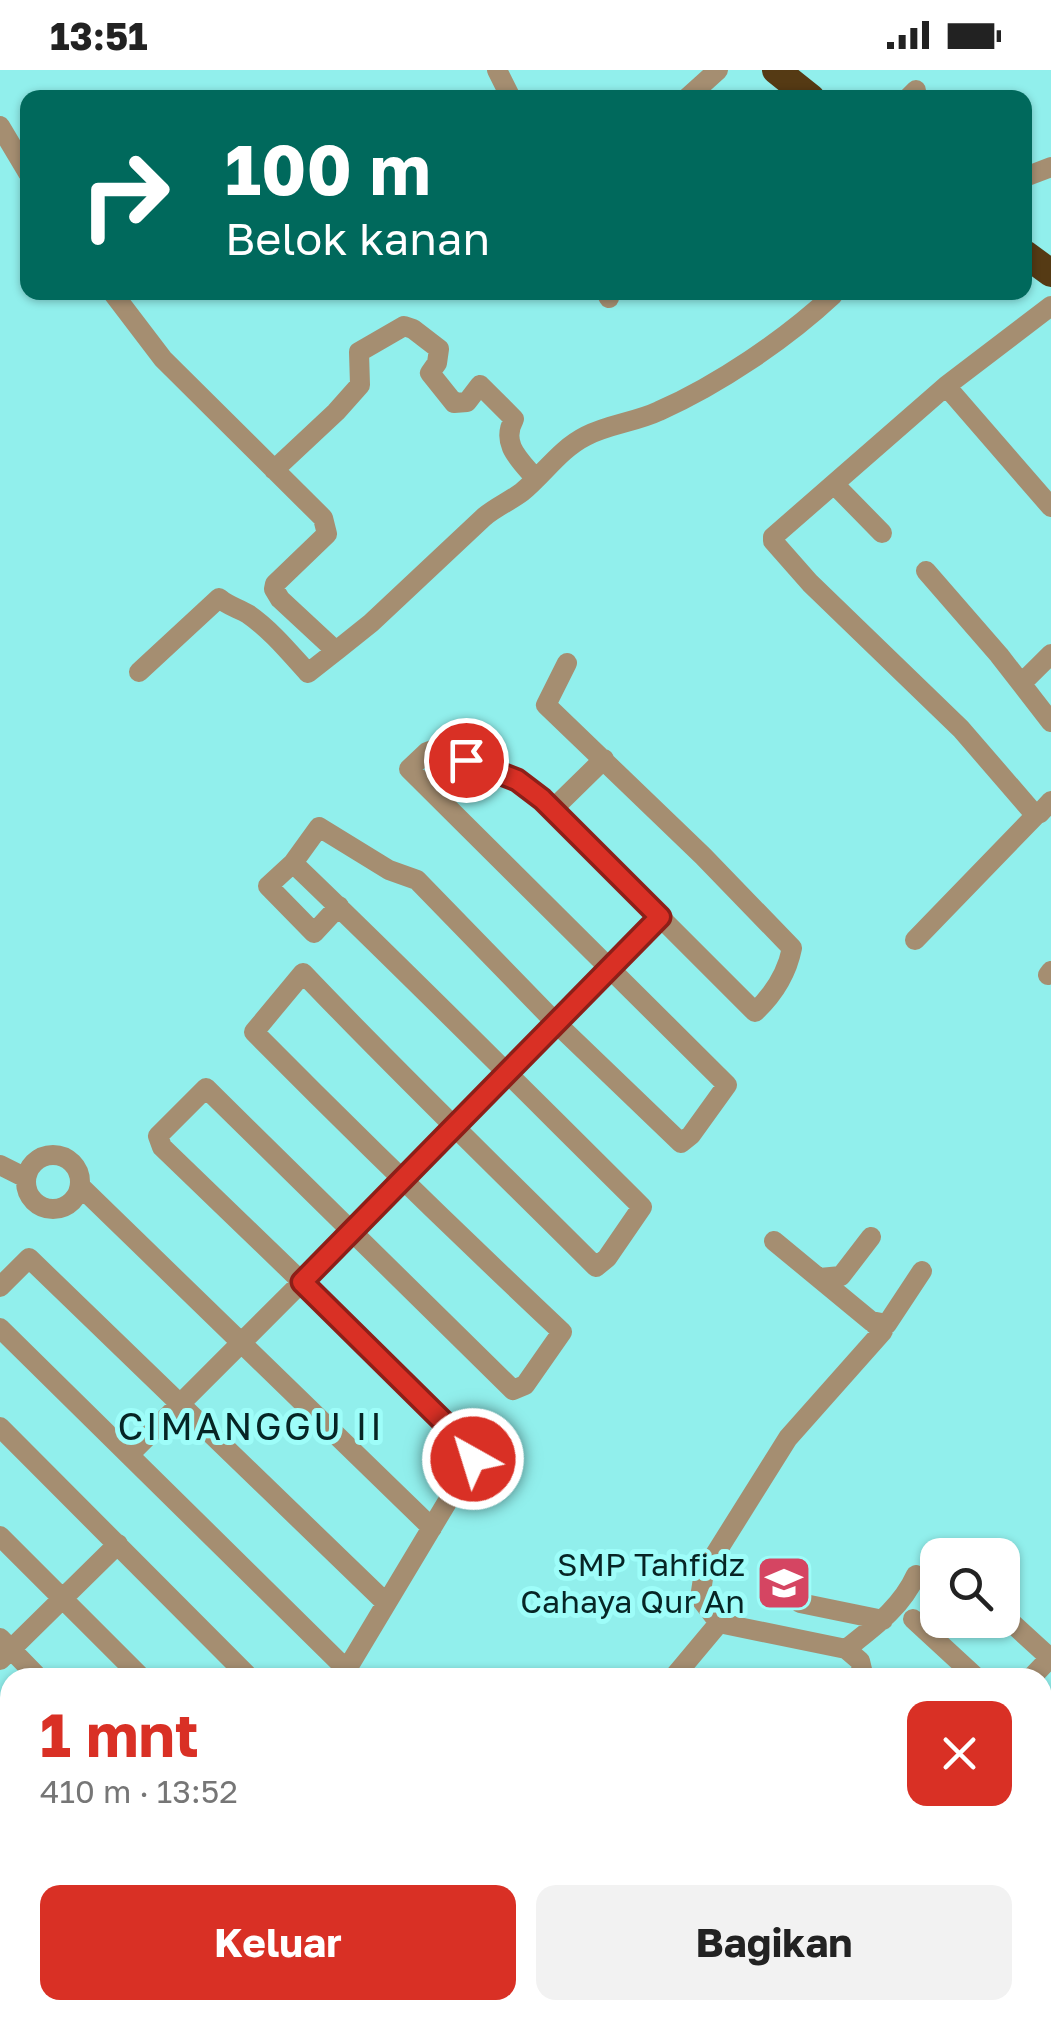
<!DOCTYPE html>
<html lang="id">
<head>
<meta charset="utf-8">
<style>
	:root { --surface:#fff; --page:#f2f2f2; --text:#222; --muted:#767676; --accent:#d93025 }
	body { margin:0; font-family:"Golos Text",sans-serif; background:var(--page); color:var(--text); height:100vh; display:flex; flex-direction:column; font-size:38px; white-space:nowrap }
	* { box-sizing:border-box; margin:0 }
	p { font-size:32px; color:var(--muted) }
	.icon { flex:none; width:55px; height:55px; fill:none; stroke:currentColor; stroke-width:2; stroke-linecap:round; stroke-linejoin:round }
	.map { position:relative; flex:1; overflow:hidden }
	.panel { position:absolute; left:0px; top:1598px; width:1052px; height:352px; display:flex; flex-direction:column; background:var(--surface); border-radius:30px 30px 0 0; box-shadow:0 2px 8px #0004 }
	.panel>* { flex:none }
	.top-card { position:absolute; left:20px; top:20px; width:1012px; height:210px; border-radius:20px; box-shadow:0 2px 8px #0004; background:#00695c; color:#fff; overflow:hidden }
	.buttons { position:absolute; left:920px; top:1468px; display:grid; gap:20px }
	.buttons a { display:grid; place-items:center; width:100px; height:100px; border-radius:20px; background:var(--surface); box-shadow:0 2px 8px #0004; font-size:50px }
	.pin { position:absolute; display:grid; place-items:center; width:85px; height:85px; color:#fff; margin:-42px; border:5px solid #fff; border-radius:50%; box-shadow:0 2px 10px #0007 }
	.me { position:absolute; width:110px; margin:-55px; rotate:321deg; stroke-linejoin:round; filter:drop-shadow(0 0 8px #0008) }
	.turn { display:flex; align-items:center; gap:35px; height:210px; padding:0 40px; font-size:45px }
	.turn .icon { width:130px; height:130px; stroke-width:2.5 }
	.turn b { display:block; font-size:70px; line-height:85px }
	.round { display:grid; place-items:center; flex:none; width:105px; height:105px; border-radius:20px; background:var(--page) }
	.head { display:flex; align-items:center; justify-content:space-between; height:170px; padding:0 40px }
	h1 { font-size:60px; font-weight:700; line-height:75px; color:var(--accent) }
	.action { display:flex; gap:20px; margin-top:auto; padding:20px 40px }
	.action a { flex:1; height:115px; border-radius:20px; background:var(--accent); color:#fff; font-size:40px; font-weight:700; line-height:115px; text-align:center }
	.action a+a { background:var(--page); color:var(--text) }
	.status { display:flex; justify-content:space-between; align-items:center; height:70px; padding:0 50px; background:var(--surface); direction:ltr }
	.status svg { height:28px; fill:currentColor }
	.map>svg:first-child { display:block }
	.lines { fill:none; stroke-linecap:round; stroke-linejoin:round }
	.minor { stroke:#a58e71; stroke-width:20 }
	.highway { stroke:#553a14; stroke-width:28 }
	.route-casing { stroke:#8d1f18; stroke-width:25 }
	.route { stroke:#d93025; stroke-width:18 }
	.labels { text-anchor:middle; stroke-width:10; stroke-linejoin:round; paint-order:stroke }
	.poi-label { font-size:32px; fill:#062525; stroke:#9efdf9; text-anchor:end }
	.quarter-label { font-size:38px; letter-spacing:2.5px; fill:#062525; stroke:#9efdf9 }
</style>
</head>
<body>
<div class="status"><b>13:51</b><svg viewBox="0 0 49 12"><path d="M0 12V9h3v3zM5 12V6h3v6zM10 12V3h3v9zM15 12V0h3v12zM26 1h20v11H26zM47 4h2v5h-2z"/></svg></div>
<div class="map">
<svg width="1051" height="1948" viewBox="0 0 1051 1948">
	<rect width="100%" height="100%" fill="#91efec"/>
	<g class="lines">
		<path class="minor" d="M497 0 511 28
			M687 28 718 0
			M908 28 916 20
			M0 56 28 103
			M1025 107 1051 97
			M112 222 163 289 323 448 327 464 275 514 274 519 280 529 336 581 371 553 484 447C496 437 510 431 522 422 544 404 560 379 586 366 609 354 636 352 659 341 718 315 786 269 833 225
			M606 222 609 228
			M1051 236 946 316 773 467V471L810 513 961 659 1031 740 1040 743 1051 731
			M946 316 1051 437
			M274 400 336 342 360 315 359 282 404 256 413 259 439 279 437 293 430 303 454 333 467 332 480 315 514 349C500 374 520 390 536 409
			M834 414 882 463
			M926 501 999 585 1051 652
			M139 602 219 528C228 536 238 538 248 544 271 560 289 582 308 603L336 581
			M1022 613 1051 584
			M552 740 604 689
			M293 793C411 906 526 1022 642 1137L607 1188 596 1197C498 1099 398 1003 303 903L254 962C355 1064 458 1164 562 1262L525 1315 513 1320 206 1018 158 1066 162 1077 302 1212 402 1108C489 1022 574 934 660 847
			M339 836 314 863 268 816 293 793 319 757 389 800 417 810 555 952 681 1073 691 1065 727 1015 409 699 427 682 440 677 517 711 542 729 755 942C773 925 787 903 792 878L703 786 546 635 567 593
			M915 870 1037 744
			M1048 905 1051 901
			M26 1112a27 27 0 1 1 54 0a27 27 0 1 1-54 0Z
			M0 1095 26 1108
			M81 1117 432 1458
			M820 1208 841 1206 871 1167
			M0 1217 29 1188 385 1532
			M871 1251 887 1254 922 1201
			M0 1258 340 1593 345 1596 350 1594 473 1389 467 1375 302 1212 129 1385
			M0 1357 250 1608
			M0 1466 142 1608
			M800 1533 883 1550
			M1002 1544 1050 1588 1031 1608
			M913 1549 977 1608
			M719 1553 846 1579C874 1557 901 1538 916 1505
			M0 1568 39 1608
			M846 1579 860 1591 864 1608
			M0 1590 118 1474
			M673 1608 719 1553 700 1528 704 1502 788 1368 883 1261 774 1171
			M0 1671 10 1681
			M0 1776 10 1786
			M1042 1869 1051 1867
			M0 1874 10 1860
			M182 1940 188 1948
			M742 1940 748 1948
			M806 1948 828 1940"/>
		<path class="highway" d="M776 0 811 28
			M1025 184 1051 203"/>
	</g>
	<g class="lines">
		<g class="route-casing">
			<path id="route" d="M466 690 517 710 542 729 660 847 302 1212 467 1375 473 1389"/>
		</g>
		<use href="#route" class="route"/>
	</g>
	<defs>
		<g id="school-square" transform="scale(2.875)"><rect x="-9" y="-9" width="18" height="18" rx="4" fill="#d54562" stroke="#9efdf9"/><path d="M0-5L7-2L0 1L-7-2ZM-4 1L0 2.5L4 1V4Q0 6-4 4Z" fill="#fff"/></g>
	</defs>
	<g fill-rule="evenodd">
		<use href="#school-square" x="784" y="1513"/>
	</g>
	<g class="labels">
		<g class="poi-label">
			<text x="745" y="1506">SMP Tahfidz<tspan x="745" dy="37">Cahaya Qur An</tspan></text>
		</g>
		<g class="quarter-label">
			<text x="251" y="1370">CIMANGGU II</text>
		</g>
	</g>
</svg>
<div class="buttons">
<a><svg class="icon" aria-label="search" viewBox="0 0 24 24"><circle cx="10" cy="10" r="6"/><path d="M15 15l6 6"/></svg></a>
</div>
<div class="pin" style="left:466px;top:690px;background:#d93025"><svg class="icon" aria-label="arrive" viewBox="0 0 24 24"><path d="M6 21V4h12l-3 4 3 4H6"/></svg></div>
<svg class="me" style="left:473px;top:1389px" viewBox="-20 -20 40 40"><circle r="17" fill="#d93025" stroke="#fff" stroke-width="3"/><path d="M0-11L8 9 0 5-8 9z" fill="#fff"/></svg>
<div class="top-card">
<div class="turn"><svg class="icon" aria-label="right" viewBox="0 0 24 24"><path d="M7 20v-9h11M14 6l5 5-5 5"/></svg><div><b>100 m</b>Belok kanan</div></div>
</div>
<section class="panel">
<div class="head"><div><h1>1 mnt</h1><p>410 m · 13:52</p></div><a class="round" style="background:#d93025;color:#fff"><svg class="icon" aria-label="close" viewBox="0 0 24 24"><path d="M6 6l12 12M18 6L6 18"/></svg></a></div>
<div class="action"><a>Keluar</a><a>Bagikan</a></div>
</section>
</div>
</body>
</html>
